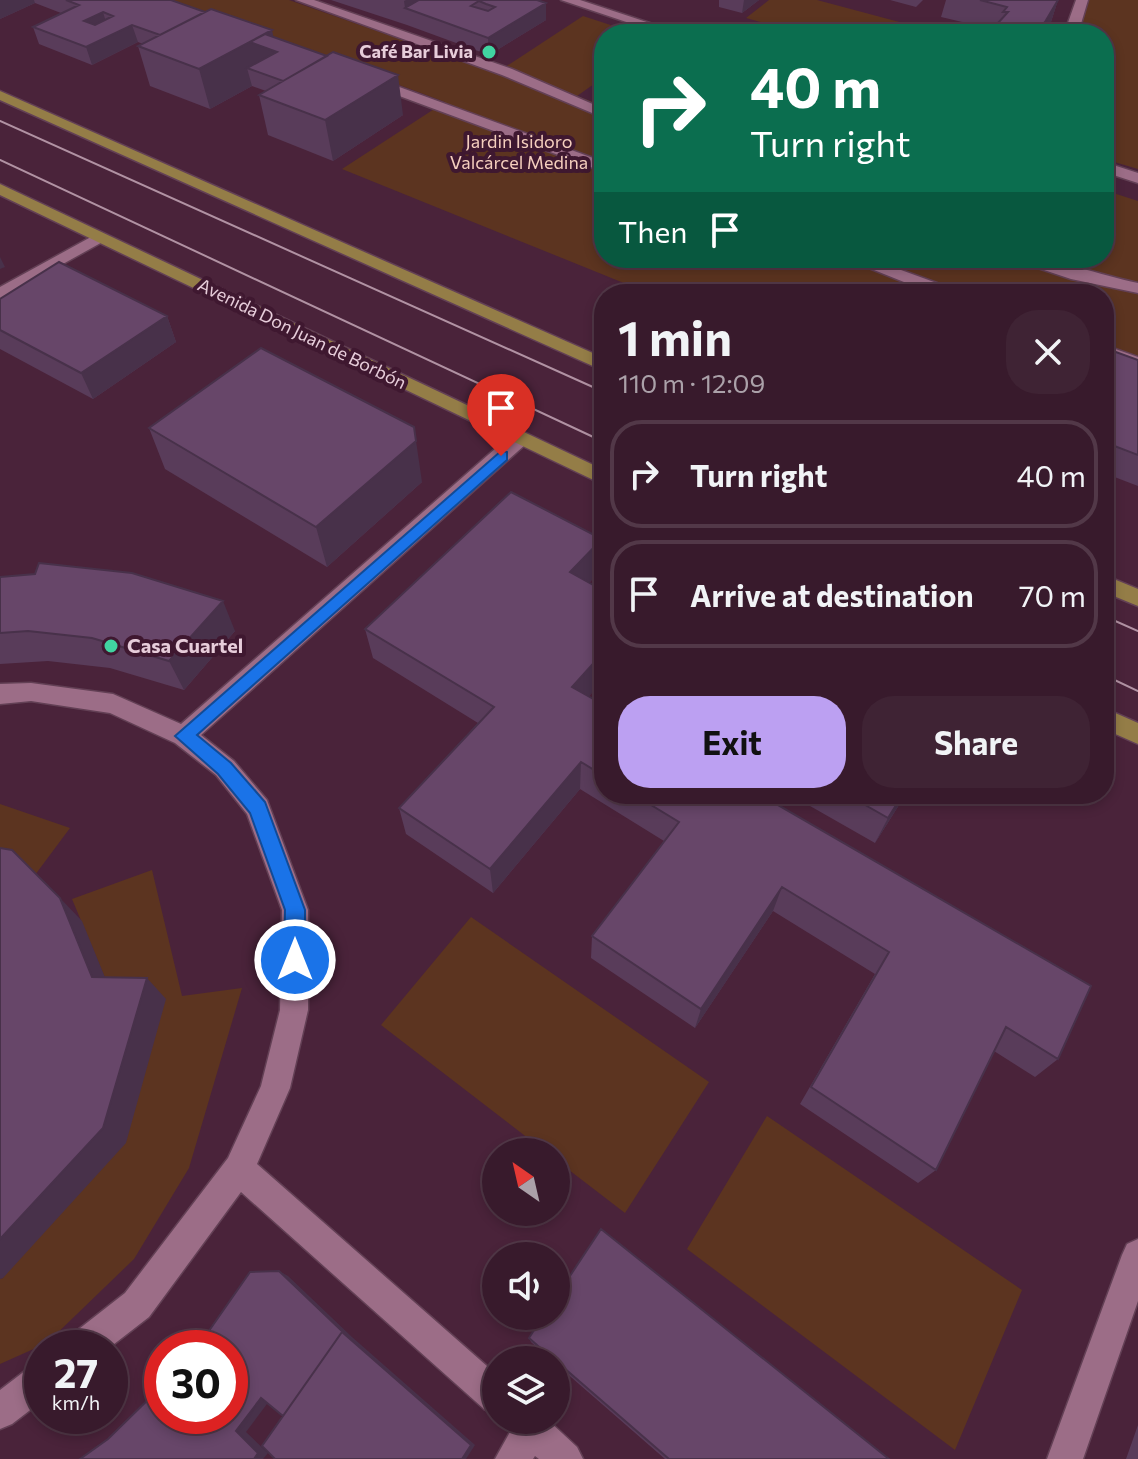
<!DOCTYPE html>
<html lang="en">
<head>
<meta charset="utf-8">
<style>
	:root { --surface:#381a2c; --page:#3f2334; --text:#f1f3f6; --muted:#aba1a9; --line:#523848; --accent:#bca0f2 }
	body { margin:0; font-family:Commissioner,sans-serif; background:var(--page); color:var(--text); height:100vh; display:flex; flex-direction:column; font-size:30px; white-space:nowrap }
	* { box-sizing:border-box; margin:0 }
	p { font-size:26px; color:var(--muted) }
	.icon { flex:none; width:44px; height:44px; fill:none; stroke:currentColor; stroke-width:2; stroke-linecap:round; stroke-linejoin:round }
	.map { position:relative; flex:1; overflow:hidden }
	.side { position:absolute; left:594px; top:284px; width:520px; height:520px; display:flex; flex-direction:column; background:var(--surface); border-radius:32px; box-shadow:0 4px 12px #0003,0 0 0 2px var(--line) }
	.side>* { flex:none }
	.guide { position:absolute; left:594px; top:24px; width:520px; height:244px; border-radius:32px; box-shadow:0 4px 12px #0003,0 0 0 2px var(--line); background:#0b6e4f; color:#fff; overflow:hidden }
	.needle { width:52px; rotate:326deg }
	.buttons { position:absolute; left:482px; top:1138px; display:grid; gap:16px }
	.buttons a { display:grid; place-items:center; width:88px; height:88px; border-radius:50%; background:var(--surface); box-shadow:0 4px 12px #0003,0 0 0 2px var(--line); font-size:40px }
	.speed { position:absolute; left:24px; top:1330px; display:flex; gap:16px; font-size:40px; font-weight:700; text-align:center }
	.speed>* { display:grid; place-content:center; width:104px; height:104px; border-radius:50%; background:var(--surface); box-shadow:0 4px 12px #0003,0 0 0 2px var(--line); line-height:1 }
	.speed small { font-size:20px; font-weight:400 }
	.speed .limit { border:12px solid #d22; background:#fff; color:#111 }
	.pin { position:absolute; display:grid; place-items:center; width:68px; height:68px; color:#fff; margin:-82px -34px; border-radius:50% 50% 50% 0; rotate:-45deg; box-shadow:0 0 8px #0007 }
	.pin .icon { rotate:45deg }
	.me { position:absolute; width:88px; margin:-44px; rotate:0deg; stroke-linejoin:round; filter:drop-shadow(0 0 6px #0008) }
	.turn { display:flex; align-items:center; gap:28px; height:168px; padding:0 24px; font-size:36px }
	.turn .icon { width:104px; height:104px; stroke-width:2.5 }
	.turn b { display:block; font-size:56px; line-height:68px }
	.then { display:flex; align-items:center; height:76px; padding:0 24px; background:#0003; gap:16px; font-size:30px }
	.round { display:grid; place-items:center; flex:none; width:84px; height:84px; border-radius:32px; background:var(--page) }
	.summary { display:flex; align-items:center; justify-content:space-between; height:136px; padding:0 24px }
	h1 { font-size:48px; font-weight:700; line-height:60px }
	.cta { display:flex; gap:16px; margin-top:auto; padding:16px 24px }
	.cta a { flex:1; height:92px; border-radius:32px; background:var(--accent); color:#111; font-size:32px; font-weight:700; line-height:92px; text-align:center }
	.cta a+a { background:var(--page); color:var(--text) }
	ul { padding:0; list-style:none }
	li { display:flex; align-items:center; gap:24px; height:108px; margin:0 16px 12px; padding:0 8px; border:4px solid var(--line); border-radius:32px }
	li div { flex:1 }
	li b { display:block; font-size:30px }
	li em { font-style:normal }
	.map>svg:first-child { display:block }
	.green { fill:#5c3420 }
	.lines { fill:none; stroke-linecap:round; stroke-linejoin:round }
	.minor-casing { stroke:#634055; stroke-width:3 }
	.major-casing { stroke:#634055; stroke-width:3 }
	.minor { fill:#9c6d87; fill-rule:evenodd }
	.major { fill:#947d47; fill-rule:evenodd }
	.tram { stroke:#b192a3; stroke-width:2 }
	.wall { fill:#593c5a }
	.shaded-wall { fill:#48314a }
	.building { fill:#674669; stroke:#48314a; stroke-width:2; fill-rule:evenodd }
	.route { fill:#1a73e8; stroke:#114b97; stroke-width:2 }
	.poi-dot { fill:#41d4a1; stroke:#3f1830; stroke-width:3 }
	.labels { text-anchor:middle; stroke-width:8; stroke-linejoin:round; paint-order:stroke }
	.far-poi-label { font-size:18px; font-weight:bold; fill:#e7cdda; stroke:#3f1830; text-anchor:end }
	.far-park-label { font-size:18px; fill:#f5cfbe; stroke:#3f1830 }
	.far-street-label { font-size:18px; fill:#e7cdda; stroke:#3f1830 }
	.poi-label { font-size:20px; font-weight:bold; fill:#e7cdda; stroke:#3f1830; text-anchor:start }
</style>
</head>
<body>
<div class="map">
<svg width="1138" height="1459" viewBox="0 0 1138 1459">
	<rect width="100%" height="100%" fill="#4a233a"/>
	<path class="green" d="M170 0H289L496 73 583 16 638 34H604V77L577 96 604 106V258H1104V190L1138 201V356L1104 345V294H651L342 169 445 102Z
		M769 0H817L918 27 911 34H805L746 18Z
		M1085 0H1138V169L1104 159V34H1077Z
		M0 804 70 828 35 875 0 868Z
		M152 870 182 996 242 988 189 1168 134 1259 47 1343 0 1364V1279L3 1278 113 997 72 899Z
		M471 917 709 1082 625 1213 556 1160V1152H546L381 1025Z
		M767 1116 1022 1290 955 1450 687 1249Z"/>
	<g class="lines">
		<g class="minor-casing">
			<path id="minor" d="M296 0H314L512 69 604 109V118L502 75Z
				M561 0H580L683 34H662Z
				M1076 0H1088L1078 34H1064Z
				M372 77 604 162V172L367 84 365 81Z
				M1104 162 1138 173V183L1104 172Z
				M100 232 108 237 106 240 0 299V287Z
				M844 258H868L956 290 959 294H934Z
				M1018 258C1055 258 1100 275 1138 283V293L1071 279 1020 262Z
				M1104 345 1138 357V369L1104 357Z
				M519 432 529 439 526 444 201 735 234 761 267 800 308 910V1010L290 1088 257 1164 496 1374V1414L484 1409 241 1192 149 1317 109 1348H65L70 1336 125 1293 228 1158 261 1086 280 1010 282 910 247 814 216 775 175 743 110 713 31 701 0 704V684L31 683 113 694 181 724 512 434Z
				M1138 1239V1301L1083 1459H1047L1122 1255 1127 1244Z
				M42 1362V1401L12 1424 0 1429V1390L30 1367Z
				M505 1420H548L577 1447 583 1459H539L535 1456 533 1459H495L510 1432Z"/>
		</g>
		<g class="major-casing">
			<path id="major" d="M0 91 604 358V371L0 100Z
				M0 184 604 470V485L0 195Z
				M1104 575 1138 589V606L1104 592Z
				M1104 708 1138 723V744L1104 729Z"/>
		</g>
		<use href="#minor" class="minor"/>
		<use href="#major" class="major"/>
		<path class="tram" d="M0 121 604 392
			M0 160 604 442
			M1104 616 1138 631
			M1104 675 1138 691"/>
	</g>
	<path class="wall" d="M0 0H171L273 37 403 115 333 161 268 135 259 95 266 91 252 86 210 109 150 86 138 46 143 44 138 42 92 65 39 44 33 27 61 13 35 3 0 19Z
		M331 0H537L546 3V20L489 55 407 25Z
		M719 0H759L742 13 719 7Z
		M890 0H923L916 7Z
		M946 0H1058L1051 22 1044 34H988L992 29 941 17Z
		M604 60V100L594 96V71H602V61Z
		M0 299 167 316 176 342 93 399 0 349Z
		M1138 360V486L1104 473V366Z
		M149 428 422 482 327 567 165 469Z
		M601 570 589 583 604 591V688L599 685 589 696 604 705V794H759L1058 1059 1035 1077 994 1051 936 1170 918 1183 800 1104 875 974 773 911 695 1028 591 958 592 936 664 841 580 789 493 893 406 834 399 808 478 723 373 658 365 629Z
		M0 577 235 631 184 690 110 668 48 661 0 664Z
		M789 794H906L875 843Z
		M529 1338 889 1459H665L556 1364V1360H551L531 1342Z
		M1138 1425V1459H1126Z"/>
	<path class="shaded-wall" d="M0 0H34L35 3 0 19Z
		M406 0H431L405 8 404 1Z
		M744 0H759L742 13Z
		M1058 0 1051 22 1044 34H1034Z
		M546 3V20L489 55 488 38Z
		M103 12 108 29 84 21Z
		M132 25 138 42 92 65 86 47Z
		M272 30 280 69 247 68 252 86 210 109 199 69Z
		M398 75 403 115 333 161 325 120Z
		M0 257 5 267 0 269Z
		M167 316 176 342 93 399 81 373Z
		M414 427 422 482 327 567 316 527Z
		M602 539 601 570 570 603V572Z
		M223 601 235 631 184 690 169 661Z
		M600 656 599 685 572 715V687Z
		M581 762 580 789 493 893 490 869Z
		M903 794H906L875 843 888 818Z
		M782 887 773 911 695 1028 701 1009Z
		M60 898 82 921 113 997 92 977Z
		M147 978 166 999 126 1143 3 1278 0 1279V1239Z
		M279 1271 288 1276 352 1337 475 1445 466 1459H462L350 1339Z
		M261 1398 270 1400 246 1432 268 1453 263 1459H254L236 1431Z"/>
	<path class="building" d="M66 0H171L205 12 160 35 132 25 86 47 33 27 79 5ZM103 12 113 16 95 25 84 21Z
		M419 0H537L546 3 488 38 405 8ZM479 1 486 4 495 7 488 11 471 6Z
		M980 0H1058L1045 22 1034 34H988L1008 12H1003L1007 7Z
		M211 9 272 30 199 69 138 46Z
		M652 26 677 34H641Z
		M265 34 327 56 283 81 247 68 277 52 250 42Z
		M333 52 398 75 325 120 259 95Z
		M604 70V75L594 71Z
		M59 262 167 316 81 373 0 330V299Z
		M261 348 414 427 416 441 316 527 149 428Z
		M1113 351 1138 360V455L1104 442V366Z
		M511 492 602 539 570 572 604 591V658L600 656 572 687 604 705V776L581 762 490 869 399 808 494 707 365 629Z
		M39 563 132 573 223 601 169 661 92 638 28 631 0 633V577L35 574Z
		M633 794H759L1091 986 1058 1059 1006 1027 936 1170 811 1087 889 952 782 887 701 1009 592 936 679 822Z
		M846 794H903L888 818Z
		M0 848 12 850 60 898 92 977 147 978 103 1128 0 1239Z
		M601 1229 889 1459H669L556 1361V1360H554L529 1338 543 1316H556V1297Z
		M279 1271 345 1334 342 1332 283 1416 261 1398 236 1431 258 1453 254 1459H80L108 1439 162 1386V1416H230V1348H197L250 1272Z
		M342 1332 471 1445 462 1459H275L262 1446Z"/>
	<path class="route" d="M501 451 507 452V460L197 735 231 763 265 802 305 910V960L302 967 295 970 287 967 284 960 285 910 250 813 218 774 175 736Z"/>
	<g class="poi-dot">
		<circle cx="489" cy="52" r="8"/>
		<circle cx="111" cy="646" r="8"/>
	</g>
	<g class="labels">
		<g class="far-poi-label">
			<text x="473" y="58">Café Bar Livia</text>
		</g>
		<g class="far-park-label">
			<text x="519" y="148">Jardin Isidoro<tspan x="519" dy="21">Valcárcel Medina</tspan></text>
		</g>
		<g class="far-street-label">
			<text transform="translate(302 334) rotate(26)" y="6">Avenida Don Juan de Borbón</text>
		</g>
		<g class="poi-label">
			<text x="127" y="653">Casa Cuartel</text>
		</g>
	</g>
</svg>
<div class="buttons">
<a><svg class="needle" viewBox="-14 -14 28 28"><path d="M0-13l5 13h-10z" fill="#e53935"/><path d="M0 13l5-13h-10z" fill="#aba1a9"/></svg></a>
<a><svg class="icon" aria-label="sound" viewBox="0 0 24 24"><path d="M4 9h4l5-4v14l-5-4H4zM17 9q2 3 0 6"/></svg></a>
<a><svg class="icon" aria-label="layers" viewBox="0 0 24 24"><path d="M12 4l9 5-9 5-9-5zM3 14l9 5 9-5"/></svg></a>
</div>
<div class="speed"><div>27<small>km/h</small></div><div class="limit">30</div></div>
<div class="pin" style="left:501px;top:456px;background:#d93025"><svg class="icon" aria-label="arrive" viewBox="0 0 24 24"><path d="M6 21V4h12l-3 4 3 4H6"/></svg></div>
<svg class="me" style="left:295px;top:960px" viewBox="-20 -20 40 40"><circle r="17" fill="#1a73e8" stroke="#fff" stroke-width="3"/><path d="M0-11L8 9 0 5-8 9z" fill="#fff"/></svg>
<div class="guide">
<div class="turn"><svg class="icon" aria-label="right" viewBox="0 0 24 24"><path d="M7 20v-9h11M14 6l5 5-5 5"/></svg><div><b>40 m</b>Turn right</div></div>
<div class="then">Then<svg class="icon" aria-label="arrive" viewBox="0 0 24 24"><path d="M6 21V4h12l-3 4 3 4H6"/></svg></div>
</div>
<section class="side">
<div class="summary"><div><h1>1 min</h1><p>110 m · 12:09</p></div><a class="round"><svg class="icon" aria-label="close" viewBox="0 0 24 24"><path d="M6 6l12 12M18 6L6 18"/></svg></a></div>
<ul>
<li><svg class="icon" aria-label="right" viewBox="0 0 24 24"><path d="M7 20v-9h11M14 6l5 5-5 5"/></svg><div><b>Turn right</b></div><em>40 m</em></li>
<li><svg class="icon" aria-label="arrive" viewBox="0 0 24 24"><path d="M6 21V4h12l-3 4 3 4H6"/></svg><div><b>Arrive at destination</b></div><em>70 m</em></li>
</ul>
<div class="cta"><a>Exit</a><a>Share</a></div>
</section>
</div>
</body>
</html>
